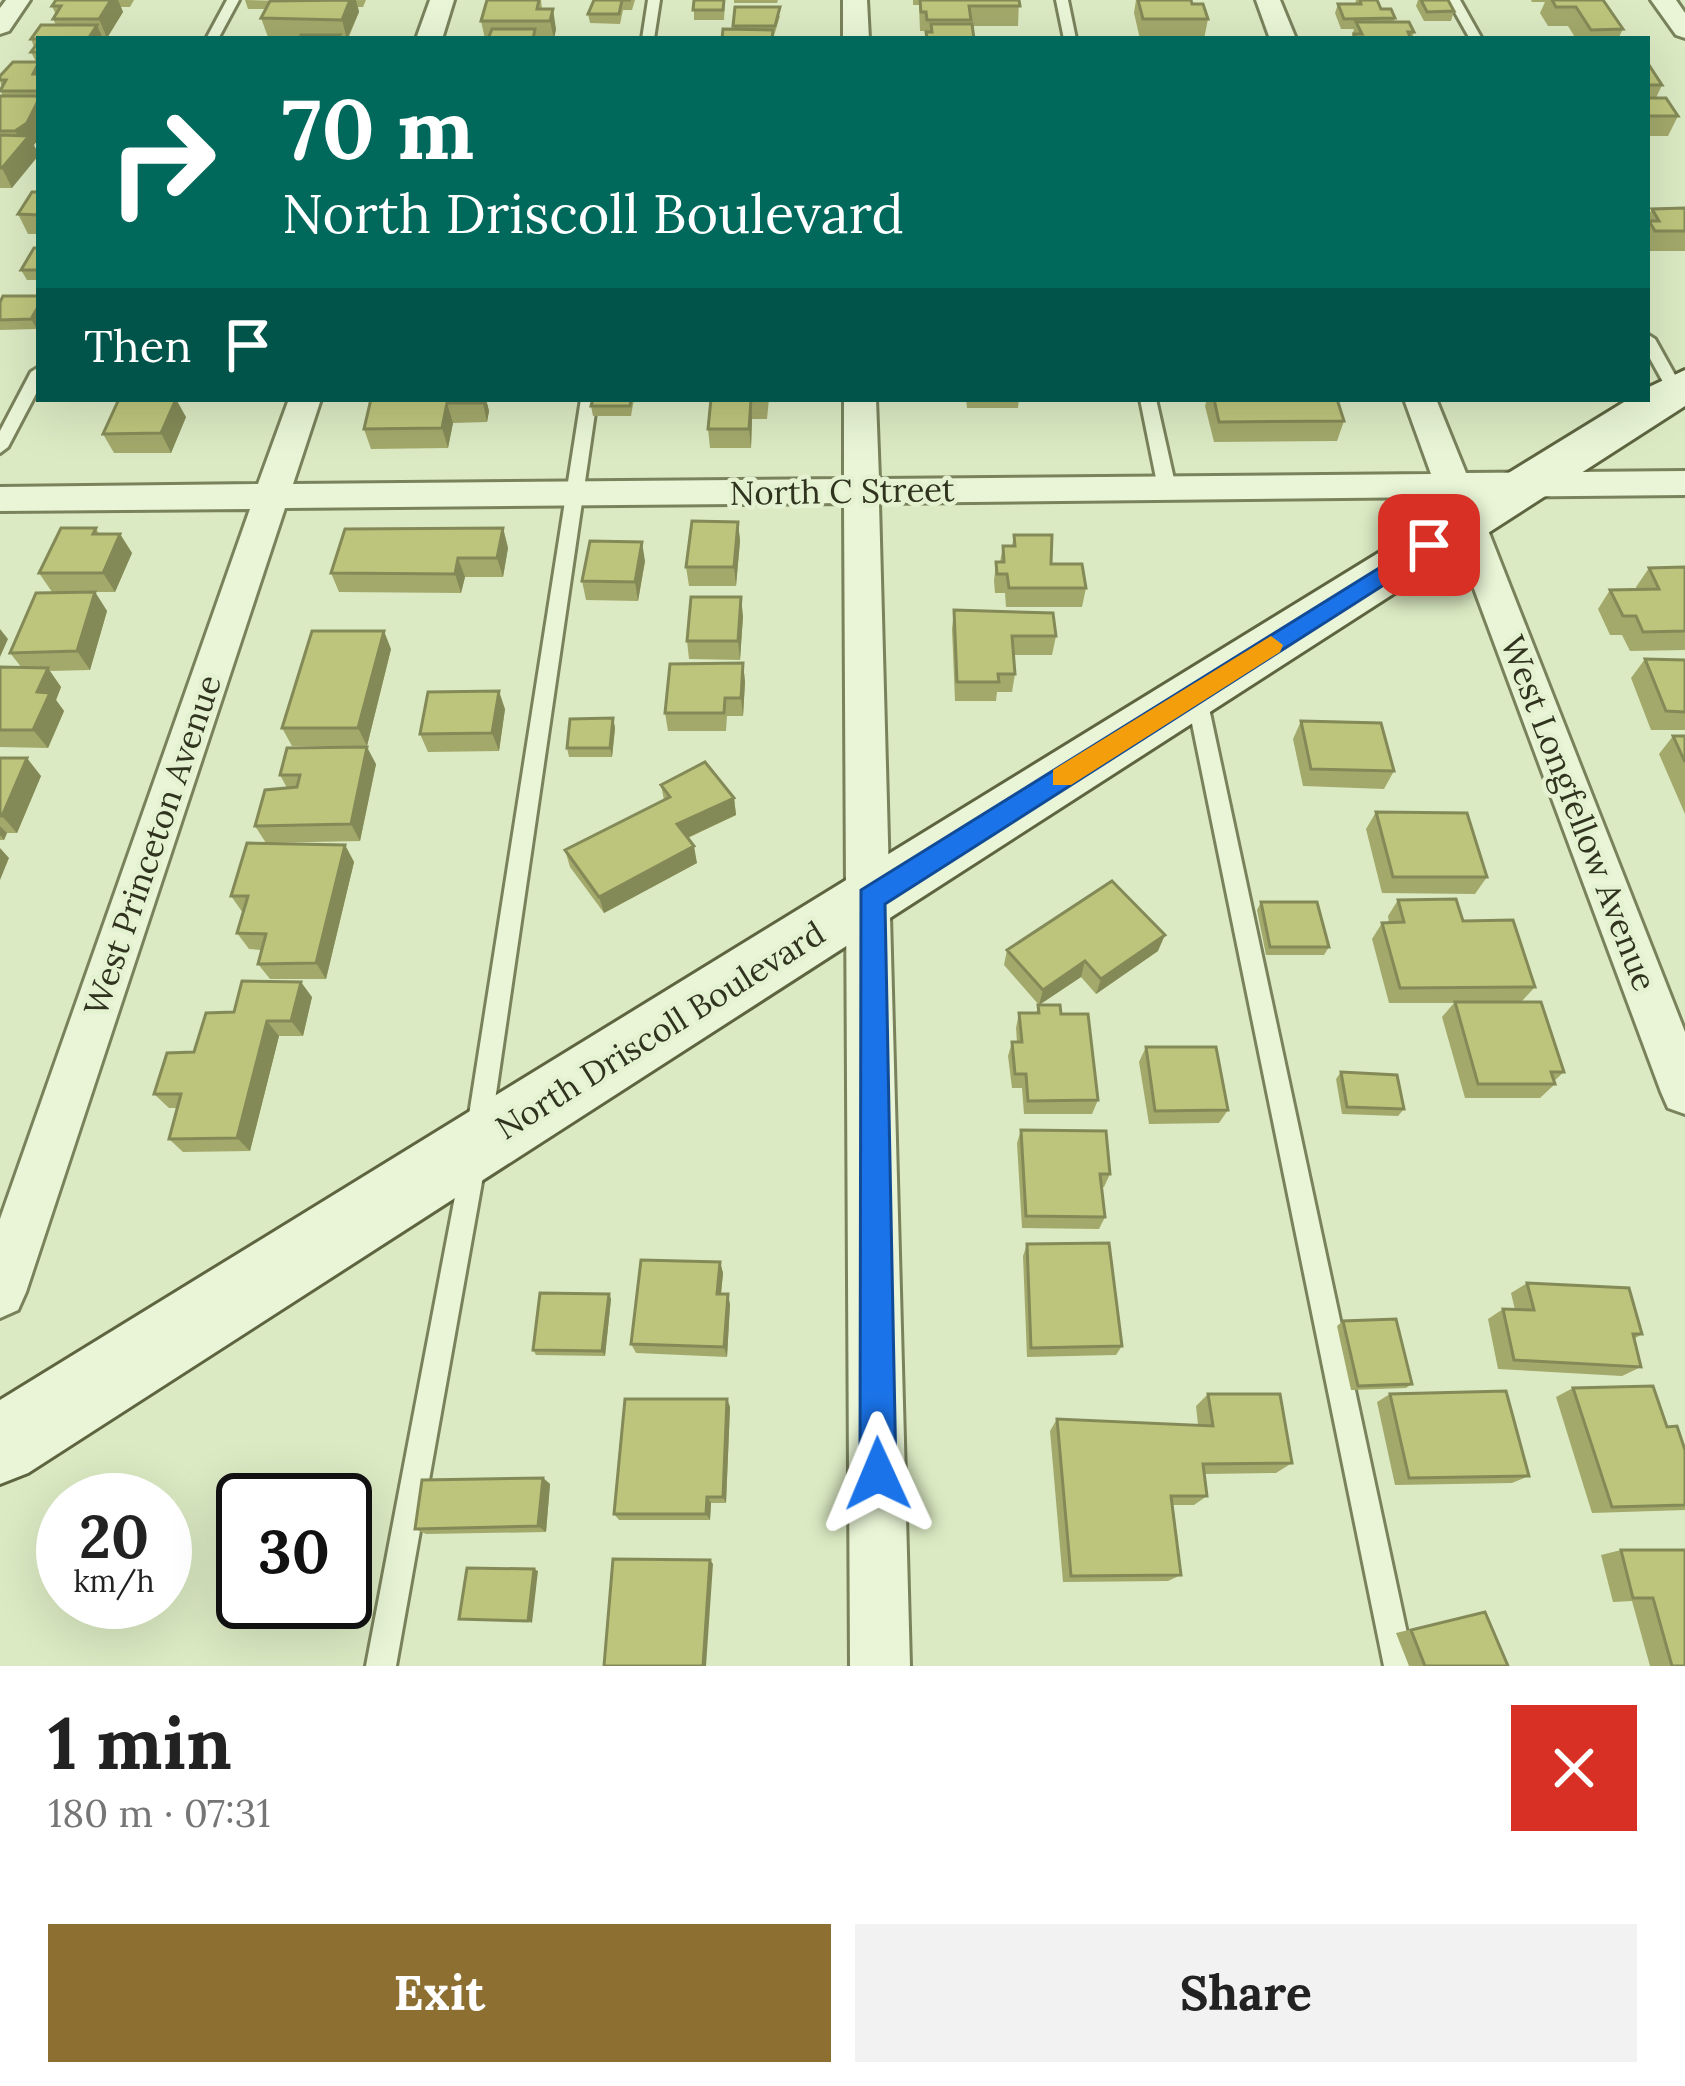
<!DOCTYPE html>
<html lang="en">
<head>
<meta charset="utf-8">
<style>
	:root { --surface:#fff; --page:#f2f2f2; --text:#222; --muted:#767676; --accent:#8c6f31 }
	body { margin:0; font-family:Lora,serif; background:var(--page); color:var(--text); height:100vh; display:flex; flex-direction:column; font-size:45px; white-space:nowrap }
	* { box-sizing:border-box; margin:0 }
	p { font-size:39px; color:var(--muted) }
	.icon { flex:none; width:66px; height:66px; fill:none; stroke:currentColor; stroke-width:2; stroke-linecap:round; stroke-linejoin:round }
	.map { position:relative; height:1666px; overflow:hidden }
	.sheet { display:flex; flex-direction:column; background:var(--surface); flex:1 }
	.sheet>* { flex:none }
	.guide { position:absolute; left:36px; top:36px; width:1614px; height:366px; border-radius:0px; box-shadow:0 12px 48px #0002; background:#00695c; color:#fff; overflow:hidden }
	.speed { position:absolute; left:36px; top:1473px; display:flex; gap:24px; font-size:60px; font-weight:700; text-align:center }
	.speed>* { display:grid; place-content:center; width:156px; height:156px; border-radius:50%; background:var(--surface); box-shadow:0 12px 48px #0002; line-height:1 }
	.speed small { font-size:30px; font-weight:400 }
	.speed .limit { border:6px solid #111; border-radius:18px; background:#fff; color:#111 }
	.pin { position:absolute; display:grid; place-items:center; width:102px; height:102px; color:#fff; margin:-51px; border-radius:24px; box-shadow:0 6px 18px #0006 }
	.me { position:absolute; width:132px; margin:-66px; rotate:359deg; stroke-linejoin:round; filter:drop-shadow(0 0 9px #0008) }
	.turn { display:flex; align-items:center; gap:42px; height:252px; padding:0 48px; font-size:54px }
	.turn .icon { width:156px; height:156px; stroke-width:2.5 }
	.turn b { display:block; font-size:84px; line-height:102px }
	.then { display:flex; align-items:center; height:114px; padding:0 48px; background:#0003; gap:24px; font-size:45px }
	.round { display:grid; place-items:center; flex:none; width:126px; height:126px; border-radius:0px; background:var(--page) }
	.head { display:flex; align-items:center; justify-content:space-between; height:204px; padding:0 48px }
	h1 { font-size:72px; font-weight:800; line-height:90px }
	.button { display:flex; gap:24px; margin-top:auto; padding:24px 48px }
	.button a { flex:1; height:138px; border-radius:0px; background:var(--accent); color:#fff; font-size:48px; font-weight:800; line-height:138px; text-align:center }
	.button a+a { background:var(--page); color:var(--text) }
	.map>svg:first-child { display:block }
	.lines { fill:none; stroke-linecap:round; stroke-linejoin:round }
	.lane-casing { stroke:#7a825c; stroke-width:6 }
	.street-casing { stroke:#7a825c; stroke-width:6 }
	.secondary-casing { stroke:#5d643f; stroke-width:6 }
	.lane { fill:#e9f5d6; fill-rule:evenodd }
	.street { fill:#e9f5d6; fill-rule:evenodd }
	.secondary { fill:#e9f5d6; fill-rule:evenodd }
	.wall { fill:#a3a96b }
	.shaded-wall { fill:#848a57 }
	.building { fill:#bdc57c; stroke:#848a57; stroke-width:3 }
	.route { fill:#1a73e8; stroke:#114b97; stroke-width:3 }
	.slow { fill:#f59e0b }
	.labels { text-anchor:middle; stroke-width:9; stroke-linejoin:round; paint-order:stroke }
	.street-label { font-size:33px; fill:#30341e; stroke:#e5f2d2 }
</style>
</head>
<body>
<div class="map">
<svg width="1685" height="1666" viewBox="0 0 1685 1666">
	<rect width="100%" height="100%" fill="#dbeac3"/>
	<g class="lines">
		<g class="lane-casing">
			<path id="lane" d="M227 0H239L218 39H206Z
				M648 0H660L654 39H642Z
				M1056 0H1068L1076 39H1064Z
				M1448 0H1460L1482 39H1470Z
				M1647 334 1655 339 1684 391 1682 395H1670L1668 391 1647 353Z
				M39 367V388L8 447 0 453V431L31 372Z
				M581 399H597L491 1128 488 1136 479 1139 470 1136 467 1128Z
				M1140 399H1156L1176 488 1173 492 1167 494 1158 488Z
				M1196 686 1206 694 1414 1666H1384L1186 694Z
				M473 1153 482 1157 485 1165 396 1666H366L461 1165 464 1157Z"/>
		</g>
		<g class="street-casing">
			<path id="street" d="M6 0H30L9 31 0 34V8Z
				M430 0H454L442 39H416Z
				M843 0H867L869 39H843Z
				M1256 0H1280L1296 39H1270Z
				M1651 0H1676L1685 13V38L1676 35Z
				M289 399H321L293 484 844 479V399H876L879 479 1431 474 1404 399H1436L1466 473 1685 471V495L1475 497 1685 1032V1114L1668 1108 1661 1092 1440 497 879 503 910 1666H850L844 503 285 508 26 1292 18 1310 0 1318V1219L250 509 0 511V487L258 484Z"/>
		</g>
		<g class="secondary-casing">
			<path id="secondary" d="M1685 370V406L28 1473 0 1484V1400L1629 399H1647V388Z"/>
		</g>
		<use href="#lane" class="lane"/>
		<use href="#street" class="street"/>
		<use href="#secondary" class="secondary"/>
	</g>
	<path class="wall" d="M56 0H134L130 7H121L123 12 107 38 39 39V138L34 145 12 188H0V96H2L0 76 36 62 31 52 34 47 31 39 56 25 53 19 56 15 52 6Z
		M245 0 284 1 366 0 363 7H358L359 12 348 39 268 37 261 18 266 9H248Z
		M487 0H541L542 9 556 29 554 39H485L481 21Z
		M594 0H635L632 10H623L620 24 590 23 588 14Z
		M694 0H725L724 20H694Z
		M734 0H778L777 3H734Z
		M913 0H1019L1018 26H972L926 39 925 31H920L919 5H913Z
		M1136 0H1191L1192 4 1208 19 1204 39H1140L1134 13Z
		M1356 0H1377L1381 9 1395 18 1394 22 1414 32 1412 39H1351L1354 29H1341L1335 13 1338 4H1355Z
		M1418 0H1448L1454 11 1451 21H1424L1416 6Z
		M1531 0H1603L1623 29 1618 39H1576L1568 26H1548L1540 13 1545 2H1532Z
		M735 7 780 16 773 39 734 29Z
		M1647 62 1662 85 1656 98 1678 116 1668 136H1647Z
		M39 192V234H28L18 214Z
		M1685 208V251H1647V218L1652 209Z
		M39 248V280H27L21 270Z
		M39 296 37 329 0 330V302Z
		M371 399H486L489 411 487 422 453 423 448 448 371 449 364 429Z
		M634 399 631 416H593L591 406Z
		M711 399H769L767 419H752L751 448H710L708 429Z
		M966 399H1019L1018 408H967Z
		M1154 399H1189L1188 402H1154Z
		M1207 399H1337L1344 421 1337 441 1214 442 1205 406Z
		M186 417 171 453H114L103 434Z
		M738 522 740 541 736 586H689L686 567Z
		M96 528 99 534H120L132 553 115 592H52L39 573Z
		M503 528 508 548 503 577H465L461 593 339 592 331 573Z
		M1014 535 1086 588 1082 607H1006L1005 593H995L994 581 996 562H1000L1003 546H1012Z
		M645 561 638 601 586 600 582 581Z
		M1685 567V650L1630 651 1622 635H1610L1598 609 1610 590 1637 589 1636 587 1649 568Z
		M95 592 107 611 90 670 49 671 61 687 56 700 64 711 48 748 0 747V667L22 668 10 653Z
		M954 610 1056 636 1052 655H1014L1015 674 1012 692H997L996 701H955L952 629Z
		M743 616 740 660 689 659 687 641Z
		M391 649 367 746H292L282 728Z
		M1645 659 1685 660V730H1651L1631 678Z
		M743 663 745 682 743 716H727L726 731H668L665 713Z
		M505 709 499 751 428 752 420 734Z
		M613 718 615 728 612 757H569L567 748Z
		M1301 721 1394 771 1384 789 1303 786 1293 739Z
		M1673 736H1685V814L1659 754Z
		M0 758 41 776 17 833H7L4 840H0Z
		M376 764 360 841 266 843 255 826 287 788 280 775Z
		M661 785 734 798 736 815 688 838 697 863 604 913 570 867 565 850 664 800Z
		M1376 812 1487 877 1475 894 1382 893 1366 829Z
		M345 845 354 862 326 979H270L258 964 262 950 249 949 237 933 243 913 231 896Z
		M1398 900 1463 921 1535 987 1521 1002 1564 1072 1554 1081 1555 1084 1540 1098H1465L1442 1017 1454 1003H1389L1372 939 1382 923H1389L1388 916Z
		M1261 902 1329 947 1324 955H1266L1257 910Z
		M1007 950 1158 951 1096 994 1081 977 1039 1005 1061 1014 1098 1100 1092 1114H1024L1022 1088H1012L1008 1056 1012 1042H1017L1016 1028 1019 1013H1036L1039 1005 1004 965Z
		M312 997 303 1036H279L250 1151 183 1152 169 1139 177 1108H169L154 1094 234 1012Z
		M1146 1047 1228 1110 1219 1123 1149 1124 1139 1062Z
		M1341 1072 1404 1109 1398 1116 1342 1114 1336 1079Z
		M1021 1130 1110 1174 1104 1187H1102L1105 1217 1099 1229 1022 1228 1017 1143Z
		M1027 1244 1122 1346 1116 1355 1027 1357 1023 1256Z
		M720 1262 723 1273 721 1294 730 1304 727 1357 636 1353 631 1344Z
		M1527 1283 1642 1334 1634 1339 1641 1367 1622 1376 1498 1369 1488 1319 1503 1309 1515 1310 1511 1293Z
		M609 1294 611 1299 605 1356 536 1355 533 1350Z
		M1343 1321 1412 1384 1406 1388 1351 1390 1337 1326Z
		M1573 1388 1667 1427 1685 1450V1510L1592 1513 1556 1397Z
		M1208 1394 1292 1463 1276 1473 1204 1474 1207 1496 1194 1505H1172L1181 1575 1168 1581 1063 1582 1050 1431 1057 1419 1198 1425 1196 1406Z
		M1390 1394 1529 1476 1512 1483 1395 1485 1377 1402Z
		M727 1399 730 1407 726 1503H711L710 1520H619L614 1514Z
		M543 1478 550 1484 546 1532 426 1534 415 1529Z
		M1621 1550H1685V1666H1650L1632 1601 1613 1602 1601 1555Z
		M1485 1612 1508 1666H1409L1396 1633Z"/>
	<path class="shaded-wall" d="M111 0H118L123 12 107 38 99 19Z
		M350 0H356L359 12 347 39 342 20Z
		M553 9 556 29 554 39 550 21Z
		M97 25 103 39H88Z
		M39 99V138L34 145 39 155 12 188 2 168 22 144 15 131Z
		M39 305V326L37 329 31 319Z
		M176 399 186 417 171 453 161 433Z
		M482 399H486L489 411 487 422Z
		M751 399 752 419 751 448 749 429Z
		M447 403 453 423 448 448 442 428Z
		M738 522 740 541 736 586 734 567Z
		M503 528 508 548 503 577 497 558Z
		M120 534 132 553 115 592 103 573Z
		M642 542 645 561 638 601 635 582Z
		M458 558 465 577 461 593 455 574Z
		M95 592 107 611 90 670 77 651Z
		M741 597 743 616 740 660 738 641Z
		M0 629 8 639 0 657Z
		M384 631 391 649 367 746 358 728Z
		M743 663 745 682 743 716 741 698Z
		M48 668 61 687 56 700 64 711 48 748 33 730 37 692Z
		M499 691 505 709 499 751 492 733Z
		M613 718 615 728 612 757 610 748Z
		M367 747 376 764 360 841 351 824Z
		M27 758 41 776 17 833 2 816Z
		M734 798 736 815 680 841 677 824Z
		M0 826 7 833 4 840 0 835Z
		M345 845 354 862 326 979 316 963Z
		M694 846 697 863 604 913 599 897Z
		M0 848 9 858 0 880Z
		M1165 935 1158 951 1096 994 1101 979Z
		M1085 961 1081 977 1039 1005 1043 990Z
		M301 982 312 997 303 1036 291 1021Z
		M267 1021 279 1036 250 1151 237 1138Z
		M720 1262 723 1273 720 1304 717 1294Z
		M609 1294 611 1299 605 1356 602 1351Z
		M728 1294 730 1304 727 1357 724 1347Z
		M727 1399 730 1407 726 1503 723 1497Z
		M543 1478 550 1484 546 1532 538 1526Z
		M707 1497 711 1503 710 1520 706 1514Z
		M710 1560 713 1564 706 1666H703Z
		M534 1569 538 1571 532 1623 528 1621Z"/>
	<path class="building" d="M56 0H111L99 19H53L61 6H52Z
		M350 0 342 20 261 18 270 1Z
		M487 0H539L537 9H553L550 21H481Z
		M594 0H631H622L619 14H588Z
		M694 0H724L723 10H693Z
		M920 0H1019L1020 6H969L971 20H927L926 12H921Z
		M1138 0H1191L1192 4H1203L1208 19H1143Z
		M1360 0H1377L1381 9H1391L1395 18 1344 19 1338 4H1361Z
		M1421 0H1448L1454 11 1427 12Z
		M1552 0H1603L1623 29 1591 30 1576 7H1556Z
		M735 7H780L775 26H733Z
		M1356 22H1409L1414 32H1408L1411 39H1356L1354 34H1362Z
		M931 24H972L974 39H927L926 32H932Z
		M41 25H97L88 39H31Z
		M492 29H535L533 39H488Z
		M723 29 773 30 772 39H722Z
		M301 35H340L338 39H300Z
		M39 41V52H31Z
		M13 62H39L33 74H39V91H0L6 80H0V76Z
		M1647 62 1662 85H1647Z
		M0 96H39V99L27 123 15 131H0Z
		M1647 98H1666L1678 116H1647Z
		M0 135 29 136 2 168H0Z
		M32 192H39V215L18 214Z
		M1685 208V231H1655L1649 221H1659L1652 209Z
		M34 248H39V270H21Z
		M3 296H39V305L31 319 0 320V302Z
		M119 399H176L161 433 103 434Z
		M371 399H482V403H447L442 428 364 429Z
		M593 399H631L630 406H591Z
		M711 399H766H751L749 429H708Z
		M1214 399H1337L1344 421 1219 422Z
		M692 521 738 522 734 567H686Z
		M61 528H96L93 534H120L103 573H39Z
		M503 528 497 558H458L455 574 331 573 345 529Z
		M1014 535H1052L1051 564H1082L1086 588H1009L1007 574H997L996 562H1004L1003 546H1015Z
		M590 541 642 542 635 582 582 581Z
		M1685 567V631L1643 632 1636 616H1623L1610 590 1659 589 1649 568Z
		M95 592 77 651 10 653 36 593Z
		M691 597H741L738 641H687Z
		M954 610 1053 613 1056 636H1012L1015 674H998L999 682H957Z
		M312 631H384L358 728H282Z
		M1645 659 1685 660V712L1666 711Z
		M743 663 741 698H725L724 713H665L670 664Z
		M0 667 48 668 37 692 50 693 33 730H0Z
		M499 691 492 733 420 734 428 692Z
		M613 718 610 748H567L570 719Z
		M1301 721 1381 723 1394 771 1311 769Z
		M1673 736H1685V762Z
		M367 747 351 824 255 826 265 790 297 787 300 775H280L287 748Z
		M0 758H27L2 816H0Z
		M705 762 734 798 677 824 694 846 599 897 565 850 670 797 661 785Z
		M1376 812 1467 813 1487 877H1393Z
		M247 843 345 845 316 963 258 964 266 934 237 933 248 896H231Z
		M1112 881 1165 935 1101 979 1085 961 1043 990 1007 950Z
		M1456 899 1463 921 1513 920 1535 987 1400 988 1382 923 1404 922 1398 900Z
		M1261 902H1317L1329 947H1270Z
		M242 981 301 982 291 1021H267L237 1138 169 1139 181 1094H154L167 1053 194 1052 206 1013 234 1012Z
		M1455 1002H1541L1564 1072H1551L1555 1084H1478Z
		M1038 1005H1060L1061 1014H1088L1098 1100 1028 1101 1026 1074H1015L1012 1042H1022L1019 1013H1039Z
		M1146 1047H1216L1228 1110 1155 1111Z
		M1341 1072 1397 1075 1404 1109 1347 1107Z
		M1021 1130 1106 1131 1110 1174H1100L1105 1217 1026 1216Z
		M1109 1243 1122 1346 1031 1348 1027 1244Z
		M641 1260 720 1262 717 1294H728L724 1347 631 1344Z
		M1527 1283 1629 1288 1642 1334H1633L1641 1367 1514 1360 1503 1309 1534 1310Z
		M540 1293 609 1294 602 1351 533 1350Z
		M1396 1319 1412 1384 1358 1386 1343 1321Z
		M1653 1386 1667 1427 1677 1426 1685 1450V1505L1612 1507 1573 1388Z
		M1506 1391 1529 1476 1409 1478 1390 1394Z
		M1208 1394H1280L1292 1463 1203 1464 1207 1496H1171L1181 1575 1071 1576 1057 1419 1213 1426Z
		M625 1399H727L723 1497H707L706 1514H614Z
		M543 1478 538 1526 415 1529 422 1480Z
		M1621 1550H1685V1666H1672L1653 1598H1633Z
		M613 1559 710 1560 703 1666H604Z
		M467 1568 534 1569 528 1621 459 1619Z
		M1485 1612 1508 1666H1425L1411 1630Z"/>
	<path class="route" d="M1429 537 1441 545 1437 551 885 904 896 1474 891 1487 878 1492 865 1487 860 1474 861 890Z"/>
	<path class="slow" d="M1271 636 1283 645 1280 652 1071 785H1053V770Z"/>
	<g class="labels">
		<g class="street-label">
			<text transform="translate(842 491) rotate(-1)" y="12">North C Street</text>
			<text transform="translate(1579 813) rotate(69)" y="12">West Longfellow Avenue</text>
			<text transform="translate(152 845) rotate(-71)" y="12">West Princeton Avenue</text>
			<text transform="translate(660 1030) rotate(-32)" y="12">North Driscoll Boulevard</text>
		</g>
	</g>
</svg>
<div class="speed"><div>20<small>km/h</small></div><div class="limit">30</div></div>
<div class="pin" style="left:1429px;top:545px;background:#d93025"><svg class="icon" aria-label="arrive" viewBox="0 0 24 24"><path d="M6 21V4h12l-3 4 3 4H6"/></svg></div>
<svg class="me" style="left:878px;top:1474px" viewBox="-20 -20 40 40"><path d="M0-17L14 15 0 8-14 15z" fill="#1a73e8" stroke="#fff" stroke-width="4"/></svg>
<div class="guide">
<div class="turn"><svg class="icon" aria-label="right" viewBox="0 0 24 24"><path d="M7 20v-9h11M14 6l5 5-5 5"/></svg><div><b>70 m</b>North Driscoll Boulevard</div></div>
<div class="then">Then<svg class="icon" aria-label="arrive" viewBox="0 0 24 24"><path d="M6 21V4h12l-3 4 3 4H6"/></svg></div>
</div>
</div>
<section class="sheet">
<div class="head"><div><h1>1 min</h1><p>180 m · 07:31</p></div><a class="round" style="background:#d93025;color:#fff"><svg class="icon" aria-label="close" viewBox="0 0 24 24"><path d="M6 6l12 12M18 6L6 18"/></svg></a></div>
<div class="button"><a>Exit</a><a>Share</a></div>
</section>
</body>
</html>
